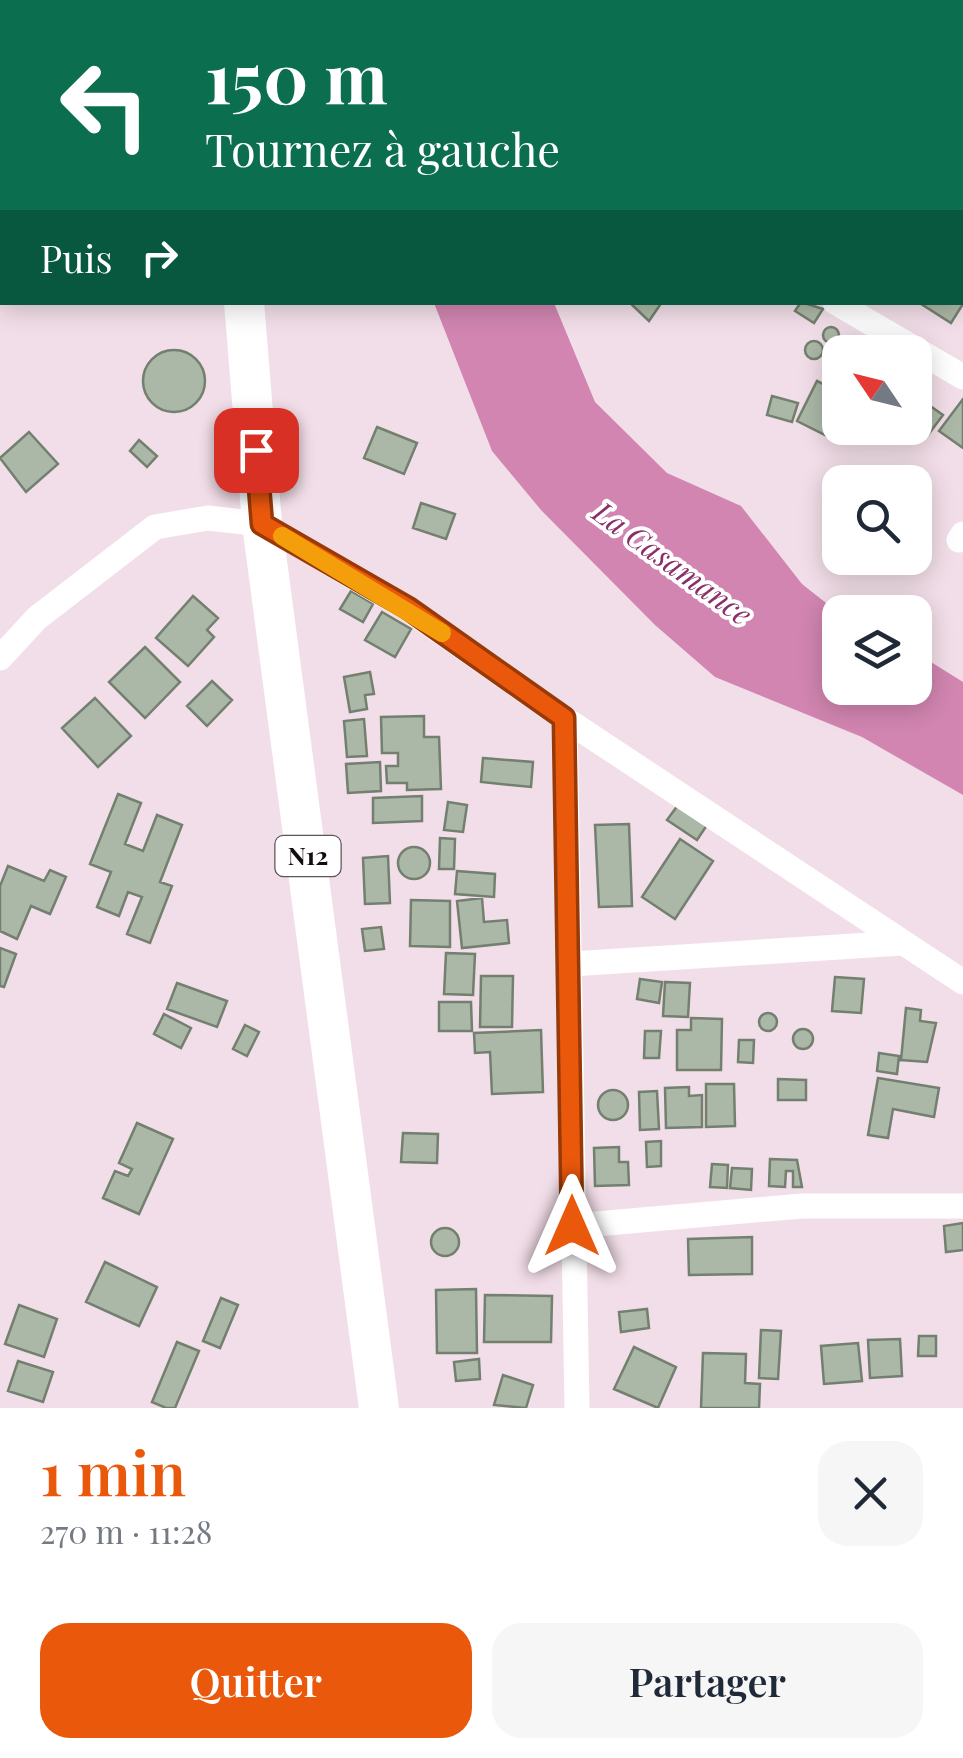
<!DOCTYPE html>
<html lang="fr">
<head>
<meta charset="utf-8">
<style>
	:root { --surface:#fff; --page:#f6f6f7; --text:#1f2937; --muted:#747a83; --accent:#ea580c }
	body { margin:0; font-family:"Playfair Display",serif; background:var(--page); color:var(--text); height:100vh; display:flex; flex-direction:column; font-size:38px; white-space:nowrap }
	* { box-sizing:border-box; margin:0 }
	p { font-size:32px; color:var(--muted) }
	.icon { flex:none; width:55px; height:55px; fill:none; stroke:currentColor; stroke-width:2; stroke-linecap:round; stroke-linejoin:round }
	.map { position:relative; height:1408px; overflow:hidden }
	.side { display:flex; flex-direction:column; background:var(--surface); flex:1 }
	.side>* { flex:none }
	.banner { position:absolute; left:0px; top:0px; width:965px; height:305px; box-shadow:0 5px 25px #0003; background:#0b6e4f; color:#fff; overflow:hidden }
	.needle { width:65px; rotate:305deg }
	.controls { position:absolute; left:822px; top:335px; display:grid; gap:20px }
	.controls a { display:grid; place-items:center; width:110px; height:110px; border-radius:20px; background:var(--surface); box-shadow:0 5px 25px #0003; font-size:50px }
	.pin { position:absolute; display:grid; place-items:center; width:85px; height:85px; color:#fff; margin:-42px; border-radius:20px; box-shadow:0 5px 15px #0006 }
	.me { position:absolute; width:110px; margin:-55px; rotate:0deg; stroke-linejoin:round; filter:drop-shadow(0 0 8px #0008) }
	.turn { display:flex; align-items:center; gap:35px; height:210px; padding:0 40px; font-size:45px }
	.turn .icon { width:130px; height:130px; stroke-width:2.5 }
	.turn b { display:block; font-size:70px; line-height:85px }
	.then { display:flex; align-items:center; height:95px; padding:0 40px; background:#0003; gap:20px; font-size:38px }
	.round { display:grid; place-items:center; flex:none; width:105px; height:105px; border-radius:30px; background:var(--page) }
	.head { display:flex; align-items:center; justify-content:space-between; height:170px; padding:0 40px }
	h1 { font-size:60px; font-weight:600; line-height:75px; color:var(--accent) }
	.cta { display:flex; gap:20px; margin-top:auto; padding:20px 40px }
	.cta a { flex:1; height:115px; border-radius:30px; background:var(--accent); color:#fff; font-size:40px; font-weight:600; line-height:115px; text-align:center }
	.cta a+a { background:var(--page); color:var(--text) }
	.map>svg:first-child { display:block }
	.water { fill:#d185b0 }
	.building { fill:#acb8a7; stroke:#737f6f; stroke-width:2.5 }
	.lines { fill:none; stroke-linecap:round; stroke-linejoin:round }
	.minor { stroke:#fff; stroke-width:25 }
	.primary { stroke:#fff; stroke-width:40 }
	.route-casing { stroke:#983908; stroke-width:25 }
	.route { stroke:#ea580c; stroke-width:18 }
	.slow { stroke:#f59e0b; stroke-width:18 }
	.labels { text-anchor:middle; stroke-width:8; stroke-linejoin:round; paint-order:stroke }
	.shield { fill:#fff; stroke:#5a5558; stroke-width:2.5 }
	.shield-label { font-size:25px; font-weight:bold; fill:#130c10 }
	.water-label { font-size:30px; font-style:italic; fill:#8a3069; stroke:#fff }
</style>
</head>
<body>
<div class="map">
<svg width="963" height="1408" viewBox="0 0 963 1408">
	<rect width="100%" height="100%" fill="#f2dee8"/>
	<path class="water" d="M434 303H554L595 402 667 473 741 506 802 584 840 614V688H915V652L963 682V795L862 737 715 677 655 625 541 510 492 451Z"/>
	<path class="building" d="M962 280 963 304 951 323 918 302H962Z
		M629 302H662L649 321Z
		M801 302 823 309 814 323 795 311Z
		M823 335a8 8 0 1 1 16 0a8 8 0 1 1-16 0Z
		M805 350a9 9 0 1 1 18 0a9 9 0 1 1-18 0Z
		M143 381a31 31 0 1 1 62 0a31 31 0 1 1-62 0Z
		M817 381 840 392V428H848L841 443 797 421Z
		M772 396 798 403 792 422 767 415Z
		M919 398 943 415 928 435 915 425Z
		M963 399V448L939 431Z
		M899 433a7 7 0 1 1 14 0a7 7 0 1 1-14 0Z
		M377 427 417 443 404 474 364 458Z
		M854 428H889L883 438 872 432 866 443 851 434Z
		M29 432 58 464 26 492 0 458Z
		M139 440 157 456 147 467 130 451Z
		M421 503 455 514 446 539 413 528Z
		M351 591 373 604 363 622 340 609Z
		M193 596 218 618 207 630 214 637 188 666 156 638Z
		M382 612 411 629 395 657 365 640Z
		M145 647 180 682 145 718 109 682Z
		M370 672 374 694 365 695 367 709 350 712 344 677Z
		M212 681 232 700 207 726 187 706Z
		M95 698 131 736 98 767 62 728Z
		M424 716V737H439L441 789 407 790V783H387L386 766H398V753H382L381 717Z
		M364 719 367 756 347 757 344 721Z
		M483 758 533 762 531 787 481 782Z
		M380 762 381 791 348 793 346 764Z
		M118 794 141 803 125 844 143 851 157 815 182 825 160 882 172 886 150 943 127 934 142 897 128 892 119 916 97 907 111 872 90 864Z
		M422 796V821L373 823V798Z
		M448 802 467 805 463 832 444 830Z
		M678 805 707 825 697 840 667 820Z
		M629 824 632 906 599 907 595 825Z
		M440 838 455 839 454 869H439Z
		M680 839 713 861 675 919 642 897Z
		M398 863a16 16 0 1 1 32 0a16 16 0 1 1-32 0Z
		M388 856 390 903 365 904 363 858Z
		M8 866 44 881 50 870 66 877 50 914 31 906 17 939 0 931V886Z
		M457 871 495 874 494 897 455 894Z
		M482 898 484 922 507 920 509 943 462 948 457 901Z
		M411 900 450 901V947L410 946Z
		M381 927 384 949 365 951 362 929Z
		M0 948 16 954 4 987 0 986Z
		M446 953 475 954 473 995 444 994Z
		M481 976H513L512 1027H480Z
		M835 977 864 979 861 1013 832 1011Z
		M640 979 662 982 659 1003 637 999Z
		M665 982 690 983 688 1017 663 1016Z
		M177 983 227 1001 217 1027 167 1009Z
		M439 1002H471L472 1031H439Z
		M906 1008 921 1010 920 1021 936 1023 927 1062 901 1060Z
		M759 1022a9 9 0 1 1 18 0a9 9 0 1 1-18 0Z
		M164 1014 191 1028 181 1048 154 1034Z
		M691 1018 722 1019 721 1070H677V1030H691Z
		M245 1025 259 1032 247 1056 233 1049Z
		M793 1039a10 10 0 1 1 20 0a10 10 0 1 1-20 0Z
		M541 1030 543 1092 492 1094 490 1052 475 1053 474 1033Z
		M645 1031H661L659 1058H644Z
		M739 1040H754L753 1063 738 1062Z
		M879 1053 899 1056 897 1074 877 1071Z
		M878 1078 939 1088 934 1117 893 1109 888 1138 868 1135Z
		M778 1079 806 1080V1100H778Z
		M706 1084H734L735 1126 706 1127Z
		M689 1087V1096L702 1095V1127L666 1128 665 1088Z
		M598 1105a15 15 0 1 1 30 0a15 15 0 1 1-30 0Z
		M657 1091 659 1129 640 1130 639 1092Z
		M137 1123 173 1139 139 1214 103 1198 115 1171 128 1176 132 1169 119 1163Z
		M403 1133 438 1134 437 1163 401 1162Z
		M661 1141V1166L647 1167 646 1142Z
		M619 1147V1162H628L629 1185 595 1186 594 1148Z
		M770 1159 797 1160 802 1187H793V1171H786L785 1187 769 1186Z
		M712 1164 728 1165 727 1188 710 1187Z
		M732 1168 752 1169 751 1190 730 1188Z
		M963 1223V1250L946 1252 944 1226Z
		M431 1242a14 14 0 1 1 28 0a14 14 0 1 1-28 0Z
		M752 1237V1274L689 1275 688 1239Z
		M105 1262 157 1287 139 1326 86 1302Z
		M476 1289 477 1353H437L436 1290Z
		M485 1295 552 1296 551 1342H484Z
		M221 1298 238 1305 220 1348 203 1341Z
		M19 1305 57 1319 44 1357 5 1344Z
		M647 1309 649 1328 621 1332 619 1312Z
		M761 1330 781 1331 778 1379 759 1378Z
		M919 1336H936V1356H918Z
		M900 1339 902 1376 870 1378 868 1340Z
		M177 1342 199 1351 175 1408H166L152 1402Z
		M858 1343 862 1381 824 1384 821 1346Z
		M634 1347 676 1367 658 1408 614 1389Z
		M703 1353 746 1354 745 1383 760 1384 759 1408H701Z
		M479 1359 480 1379 456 1381 454 1362Z
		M18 1361 53 1372 43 1402 8 1391Z
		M503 1375 533 1385 526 1408 494 1405Z"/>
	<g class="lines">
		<path class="minor" d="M818 2 819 0
			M962 143H963
			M835 302 963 377
			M959 540 963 534
			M0 658 37 618 155 527 208 518 262 524 408 609 565 719 963 982
			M565 719 577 1408
			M571 964 902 943
			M573 1226 802 1206H963"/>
		<path class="primary" d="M224 2V0
			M244 302 262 524 379 1408"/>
	</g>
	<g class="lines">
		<g class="route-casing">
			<path id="route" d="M256 450 262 524 408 608 564 718 572 1226"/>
		</g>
		<use href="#route" class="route"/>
		<path class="slow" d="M282 536 442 633"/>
	</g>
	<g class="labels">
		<rect class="shield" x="275.5" y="836" width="65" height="40" rx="8"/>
		<g class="shield-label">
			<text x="308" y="865">N12</text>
		</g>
		<g class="water-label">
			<text transform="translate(672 564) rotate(36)" y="10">La Casamance</text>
		</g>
	</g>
</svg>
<div class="controls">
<a><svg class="needle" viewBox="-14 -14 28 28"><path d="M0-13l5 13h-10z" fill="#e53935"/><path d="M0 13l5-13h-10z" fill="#747a83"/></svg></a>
<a><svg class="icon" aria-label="search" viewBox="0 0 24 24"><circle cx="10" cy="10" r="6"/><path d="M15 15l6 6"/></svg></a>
<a><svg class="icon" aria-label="layers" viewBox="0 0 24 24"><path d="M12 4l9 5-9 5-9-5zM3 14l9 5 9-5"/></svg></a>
</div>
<div class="pin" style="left:256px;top:450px;background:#d93025"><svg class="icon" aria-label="arrive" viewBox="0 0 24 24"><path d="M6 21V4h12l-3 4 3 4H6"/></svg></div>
<svg class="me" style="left:572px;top:1226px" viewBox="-20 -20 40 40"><path d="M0-17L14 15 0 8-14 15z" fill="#ea580c" stroke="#fff" stroke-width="4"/></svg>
<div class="banner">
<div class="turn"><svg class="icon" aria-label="left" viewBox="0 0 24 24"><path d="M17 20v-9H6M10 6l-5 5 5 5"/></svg><div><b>150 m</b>Tournez à gauche</div></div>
<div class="then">Puis<svg class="icon" aria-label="right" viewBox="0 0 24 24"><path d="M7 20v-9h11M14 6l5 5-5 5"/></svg></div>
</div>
</div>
<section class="side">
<div class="head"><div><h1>1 min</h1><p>270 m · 11:28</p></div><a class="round"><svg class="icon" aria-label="close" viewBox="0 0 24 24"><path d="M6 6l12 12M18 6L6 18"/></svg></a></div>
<div class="cta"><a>Quitter</a><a>Partager</a></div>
</section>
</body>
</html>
